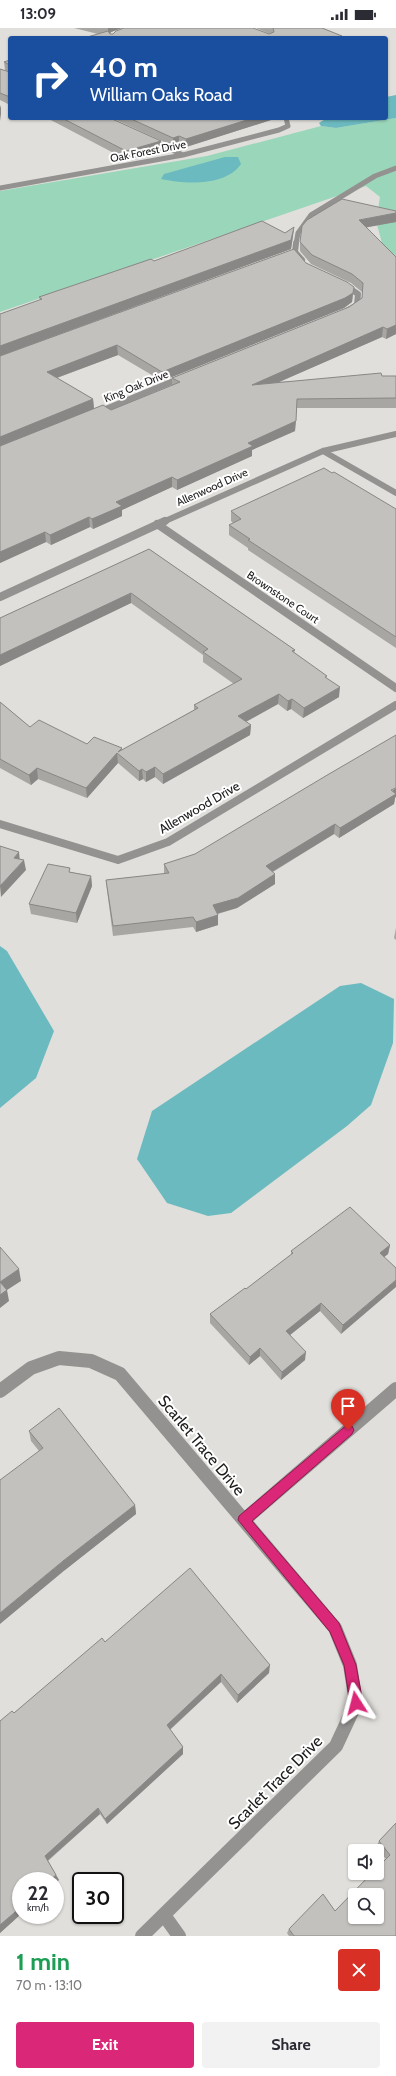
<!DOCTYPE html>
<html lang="en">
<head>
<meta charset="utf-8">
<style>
	:root { --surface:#fff; --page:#f2f2f3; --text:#2b2b33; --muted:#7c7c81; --accent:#db2777 }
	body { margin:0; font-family:Cabin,sans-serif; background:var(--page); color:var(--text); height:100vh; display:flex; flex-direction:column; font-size:15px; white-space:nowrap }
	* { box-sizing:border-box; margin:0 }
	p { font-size:13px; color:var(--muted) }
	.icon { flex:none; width:22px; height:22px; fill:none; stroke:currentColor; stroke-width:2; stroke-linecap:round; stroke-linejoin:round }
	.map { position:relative; height:1908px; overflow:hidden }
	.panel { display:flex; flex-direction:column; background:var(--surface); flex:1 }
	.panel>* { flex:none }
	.guide { position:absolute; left:8px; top:8px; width:380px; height:84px; border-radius:4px; box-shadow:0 1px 3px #0004; background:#1a4fa0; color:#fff; overflow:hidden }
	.tools { position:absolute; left:348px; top:1816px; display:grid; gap:8px }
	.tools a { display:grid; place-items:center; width:36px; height:36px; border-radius:4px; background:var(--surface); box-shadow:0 1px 3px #0004; font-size:20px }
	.speed { position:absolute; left:12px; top:1844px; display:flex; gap:8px; font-size:20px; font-weight:700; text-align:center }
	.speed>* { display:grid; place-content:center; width:52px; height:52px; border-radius:50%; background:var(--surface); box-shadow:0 1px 3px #0004; line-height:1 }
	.speed small { font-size:10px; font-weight:400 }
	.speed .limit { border:2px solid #111; border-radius:6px; background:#fff; color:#111 }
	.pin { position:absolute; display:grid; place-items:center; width:34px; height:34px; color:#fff; margin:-41px -17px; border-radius:50% 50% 50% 0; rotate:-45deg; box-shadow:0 0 4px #0007 }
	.pin .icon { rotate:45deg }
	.me { position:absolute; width:44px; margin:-22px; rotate:351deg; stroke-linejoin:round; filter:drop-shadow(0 0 3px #0008) }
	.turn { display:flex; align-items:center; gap:14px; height:84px; padding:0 16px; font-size:18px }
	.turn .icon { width:52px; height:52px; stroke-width:2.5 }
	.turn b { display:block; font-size:28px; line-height:34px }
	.round { display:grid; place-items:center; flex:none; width:42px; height:42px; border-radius:4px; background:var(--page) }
	.head { display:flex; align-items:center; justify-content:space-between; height:68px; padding:0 16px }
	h1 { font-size:24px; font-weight:800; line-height:30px; color:#1e9e55 }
	.cta { display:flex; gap:8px; margin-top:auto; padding:8px 16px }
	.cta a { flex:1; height:46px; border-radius:4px; background:var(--accent); color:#fff; font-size:16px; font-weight:800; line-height:46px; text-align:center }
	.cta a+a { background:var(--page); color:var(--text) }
	.status { display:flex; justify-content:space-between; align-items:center; height:28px; padding:0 20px; background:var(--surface); direction:ltr }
	.status svg { height:11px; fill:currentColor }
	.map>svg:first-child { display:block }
	.green { fill:#9ad6b9 }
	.water { fill:#6bbabf }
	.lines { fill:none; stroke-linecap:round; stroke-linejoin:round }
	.minor-far3 { stroke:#939290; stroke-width:5 }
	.minor-far2 { stroke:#939290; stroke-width:6 }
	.minor-far1 { stroke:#939290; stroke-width:8 }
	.minor { stroke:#939290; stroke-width:14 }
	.wall { fill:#a8a6a3 }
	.shaded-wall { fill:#888785 }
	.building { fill:#c3c1be; stroke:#888785; fill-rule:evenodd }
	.route { fill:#db2777; stroke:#8e194d }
	.labels { text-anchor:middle; stroke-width:4; stroke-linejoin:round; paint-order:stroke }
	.far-street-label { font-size:11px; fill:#1c1b1a; stroke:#fff }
	.street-label { font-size:13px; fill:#1c1b1a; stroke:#fff }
	.near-street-label { font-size:16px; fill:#1c1b1a; stroke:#fff }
</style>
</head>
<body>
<div class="status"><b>13:09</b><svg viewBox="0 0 49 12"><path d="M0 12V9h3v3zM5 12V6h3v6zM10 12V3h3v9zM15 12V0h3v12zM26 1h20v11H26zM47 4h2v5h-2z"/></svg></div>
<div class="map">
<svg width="396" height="1908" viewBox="0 0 396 1908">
	<rect width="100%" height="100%" fill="#e1dfdb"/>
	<path class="green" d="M396 90V237L386 230 376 193 380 169 366 158 0 284V163L207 128 321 98 336 100Z"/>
	<path class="water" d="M396 67V90L336 100 321 98 319 95 327 90H386V69Z
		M225 129H238L241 136C225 159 185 156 161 151L164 146Z
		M0 918 7 923 54 1003 36 1050 0 1080Z
		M361 955 394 971 393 1015 371 1077 347 1098 231 1185 208 1188 167 1175 137 1131 152 1083 340 958Z"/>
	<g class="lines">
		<path class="minor-far3" d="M150 112 183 127
			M0 160 183 127 279 102 288 98 286 90
			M296 216 298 205 311 187 375 148 396 140"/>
		<path class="minor-far2" d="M296 215 295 224 302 232
			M343 256 358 266 357 277 348 282
			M96 385 183 349
			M323 423 396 465
			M163 494 323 423 396 406"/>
		<path class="minor-far1" d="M157 496 396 660
			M0 569 165 493
			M0 796 118 832 168 814 396 677"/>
		<path class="minor" d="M0 1363 31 1340 59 1330 91 1333 120 1346 335 1600 350 1637 356 1675 336 1718 142 1908
			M244 1492 396 1361
			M164 1887 179 1908"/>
	</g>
	<path class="wall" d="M74 0H122L111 4 110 6H270L256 0H322L342 8 98 6Z
		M10 32V77L0 72V41L9 44 5 42 4 34Z
		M47 90H110L161 113 162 122 127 132Z
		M112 90H271V92L186 119 179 116 173 118Z
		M396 183V194L366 199 396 229V306L386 311 382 309 279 354 382 348H396V380H296L295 403 252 422V428L177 462 172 459 122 482V488L93 501 90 499 51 517 46 514 0 535V286L40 272 39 269 154 233 285 205 294 199 293 208 291 221 0 328 306 235 354 259 352 274 344 280 162 353 118 327 57 350 93 371 94 381 111 382 172 357V350L349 279 362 270V264L351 255 311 236 300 223V214Z
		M396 481V620L248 522V520L229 507V497L233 495 231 493V483Z
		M149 521 295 622 294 625 327 651 339 669 303 690 291 681 287 683 278 676 246 694 251 697 250 707 163 756 155 749 146 754 143 751 139 753 118 735 87 770 38 751 31 757 0 740V674L30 699 87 716 122 720V722L194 682V677L234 656 203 634V627L131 575 0 638V590Z
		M395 770 394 776 339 810 334 806 273 844 275 856 237 880 218 886V897L196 904 193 899 113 908 107 862 106 852 164 846V836Z
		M70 844 91 848 92 858 77 895 31 886 29 876Z
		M396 900V912L394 910Z
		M390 1217 388 1226 384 1229 341 1306 320 1283 290 1307 305 1332 281 1352 260 1328 249 1337 210 1295V1286L246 1261 291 1227V1223Z
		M29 1403 135 1477 136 1486 65 1542 39 1423 31 1413Z
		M105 1614 269 1645 237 1675 221 1654 170 1702 183 1719V1726L107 1796 100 1786 48 1833 59 1852 55 1855V1853H21V1886L0 1905 14 1685Z
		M396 1795V1908H289L287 1905 289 1901 335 1883 386 1831 376 1819 379 1813Z"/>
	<path class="shaded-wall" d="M108 0H122L111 4 108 9Z
		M1 77V86L0 93V80Z
		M253 90H271V92L186 119V111Z
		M179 108V116L173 118V110Z
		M161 113 162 122 127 132 126 123Z
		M396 185V194L358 201 359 192Z
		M294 199 293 208 291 221 0 328V318L291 212Z
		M353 265 352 274 344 280 162 353V344Z
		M396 297V306L386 311 387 301Z
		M383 299 382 309 252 366V357Z
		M117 317 118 327 48 353 47 344Z
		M93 371 94 381 0 419V409Z
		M296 393 295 403 252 422V428L177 462V452L248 415Z
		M172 449V459L122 482V488L93 501 92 491 116 474Z
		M89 489 90 499 51 517 50 507Z
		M45 504 46 514 0 535V524Z
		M131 565V575L0 638V627Z
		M340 659 339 669 303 690 304 680Z
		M279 666 278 676 238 698V688Z
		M292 671 291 681 287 683 288 673Z
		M251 697 250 707 163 756V746Z
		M117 725 118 735 87 770 86 760Z
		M155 739V749L146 754V744Z
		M37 740 38 751 31 757 29 747Z
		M142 741 143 751 139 753V743Z
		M396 760V769L395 770 394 776 339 810 340 800Z
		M335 796 334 806 265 848 266 838Z
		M19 824 20 834 14 830Z
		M24 832 26 842 1 869 0 858Z
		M275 846V856L237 880 212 887 213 877Z
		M91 848 92 858 77 895 76 885Z
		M218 887V897L196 904V894Z
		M390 1217 388 1226 378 1234 380 1225Z
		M19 1241 21 1253 7 1262 9 1273 0 1280V1254Z
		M396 1252V1259L341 1306 343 1297Z
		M321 1275 320 1283 285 1311 286 1303Z
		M260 1320V1328L249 1337 250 1329Z
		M306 1324 305 1332 281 1352 282 1344Z
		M135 1477 136 1486 65 1542 0 1596V1585L63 1533Z
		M270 1637 269 1645 237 1675 238 1667Z
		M221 1646V1654L167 1704V1697Z
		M183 1719V1726L107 1796 105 1791Z
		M98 1780 100 1786 47 1833 45 1828Z
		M56 1847 59 1852 55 1855V1853H49Z
		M21 1879V1886L0 1905V1897Z"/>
	<path class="building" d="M124 0H253L269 6 274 4 273 0H322L342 8 336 10H84L108 3 110 6H113L116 3Z
		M10 32V37L4 34Z
		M0 41 10 44V69L0 65Z
		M62 90H110L161 113 126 123Z
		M129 90H253L186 111 179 108 173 110Z
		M342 171 396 183V185L359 192 396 229V297L387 301 383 299 252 357 381 345 382 348H396V370L297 371 296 393 248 415 253 418 177 452 172 449 116 474 122 478 92 491 89 489 50 507 45 504 0 524V418L103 377 111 382 180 354 172 350 349 279 362 270 363 255 352 246 312 227 300 214 302 198 307 192Z
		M262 193 285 205 294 199 291 212 0 318V286L42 271 39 269 151 231 154 233Z
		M294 221 306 235 347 254 354 259 353 265 345 270 162 344 117 317 47 344 93 371 0 409V328Z
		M324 440 332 445 334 444 396 481V609L248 512 250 511 229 497 241 491 231 483Z
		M149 521 295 622 292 623 327 648 325 649 340 659 304 680 292 671 288 673 279 666 238 688 251 697 163 746 155 739 146 744 142 741 139 743 117 725 86 760 37 740 29 747 0 731V674L30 699 39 692 87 716 94 709 122 720 118 724 198 680 194 677 242 651 203 624 208 621 131 565 0 627V590Z
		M396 707V760L391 762 396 766 340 800 335 796 266 838 275 846 238 870 213 877 218 887 196 894 193 889 113 898 106 852 169 845 164 836 195 826 329 746Z
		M0 818 19 824 14 830 24 832 0 858Z
		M48 836 70 840 69 844 91 848 76 885 29 876Z
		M350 1179 390 1217 380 1225 396 1240V1252L343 1297 321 1275 286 1303 306 1324 282 1344 260 1320 250 1329 210 1286 245 1260 246 1261 293 1225 291 1223Z
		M0 1219 19 1241 0 1254 7 1262 0 1267Z
		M59 1380 135 1477 63 1533 0 1585V1452L43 1420 29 1403Z
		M190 1540 270 1637 238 1667 221 1646 167 1697 183 1719 105 1791 98 1780 45 1828 56 1847 49 1853H21V1879L0 1897V1693L12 1683 14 1685 102 1610 105 1614Z
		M396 1795V1908H294L289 1901 323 1866 335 1883 372 1845H377V1840L390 1827 379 1813ZM355 1867H377V1889H355Z"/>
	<path class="route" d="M348 1396 352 1398 354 1402 352 1406 252 1493 339 1595 356 1637 363 1675 361 1679 356 1681 352 1679 350 1675 344 1637 330 1604 238 1492 239 1488Z"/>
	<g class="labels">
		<g class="far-street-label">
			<text transform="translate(148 123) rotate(-11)" y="4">Oak Forest Drive</text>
			<text transform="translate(136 358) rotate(-22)" y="4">King Oak Drive</text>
			<text transform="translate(212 459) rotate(-24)" y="4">Allenwood Drive</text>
			<text transform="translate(283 569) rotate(34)" y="4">Brownstone Court</text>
		</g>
		<g class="street-label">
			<text transform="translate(199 779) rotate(-30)" y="5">Allenwood Drive</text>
		</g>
		<g class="near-street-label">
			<text transform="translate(202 1417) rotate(50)" y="6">Scarlet Trace Drive</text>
			<text transform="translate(275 1754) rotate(-45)" y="6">Scarlet Trace Drive</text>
		</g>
	</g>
</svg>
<div class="tools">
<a><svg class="icon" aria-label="sound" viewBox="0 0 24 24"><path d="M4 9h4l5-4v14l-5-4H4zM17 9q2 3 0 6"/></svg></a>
<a><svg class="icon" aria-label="search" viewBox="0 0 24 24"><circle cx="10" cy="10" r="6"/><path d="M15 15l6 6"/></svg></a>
</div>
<div class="speed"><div>22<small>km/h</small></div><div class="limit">30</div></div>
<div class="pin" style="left:348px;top:1402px;background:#d93025"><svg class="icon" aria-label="arrive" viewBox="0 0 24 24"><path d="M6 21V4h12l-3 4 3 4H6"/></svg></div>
<svg class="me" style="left:356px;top:1675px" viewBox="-20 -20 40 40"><path d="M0-17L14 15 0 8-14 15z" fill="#db2777" stroke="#fff" stroke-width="4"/></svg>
<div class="guide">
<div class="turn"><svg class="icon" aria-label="right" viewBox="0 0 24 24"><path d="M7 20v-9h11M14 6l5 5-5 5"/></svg><div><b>40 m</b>William Oaks Road</div></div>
</div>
</div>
<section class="panel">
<div class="head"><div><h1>1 min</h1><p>70 m · 13:10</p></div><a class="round" style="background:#d93025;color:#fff"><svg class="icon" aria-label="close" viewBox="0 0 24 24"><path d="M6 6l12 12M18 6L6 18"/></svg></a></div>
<div class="cta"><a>Exit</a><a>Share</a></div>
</section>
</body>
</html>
